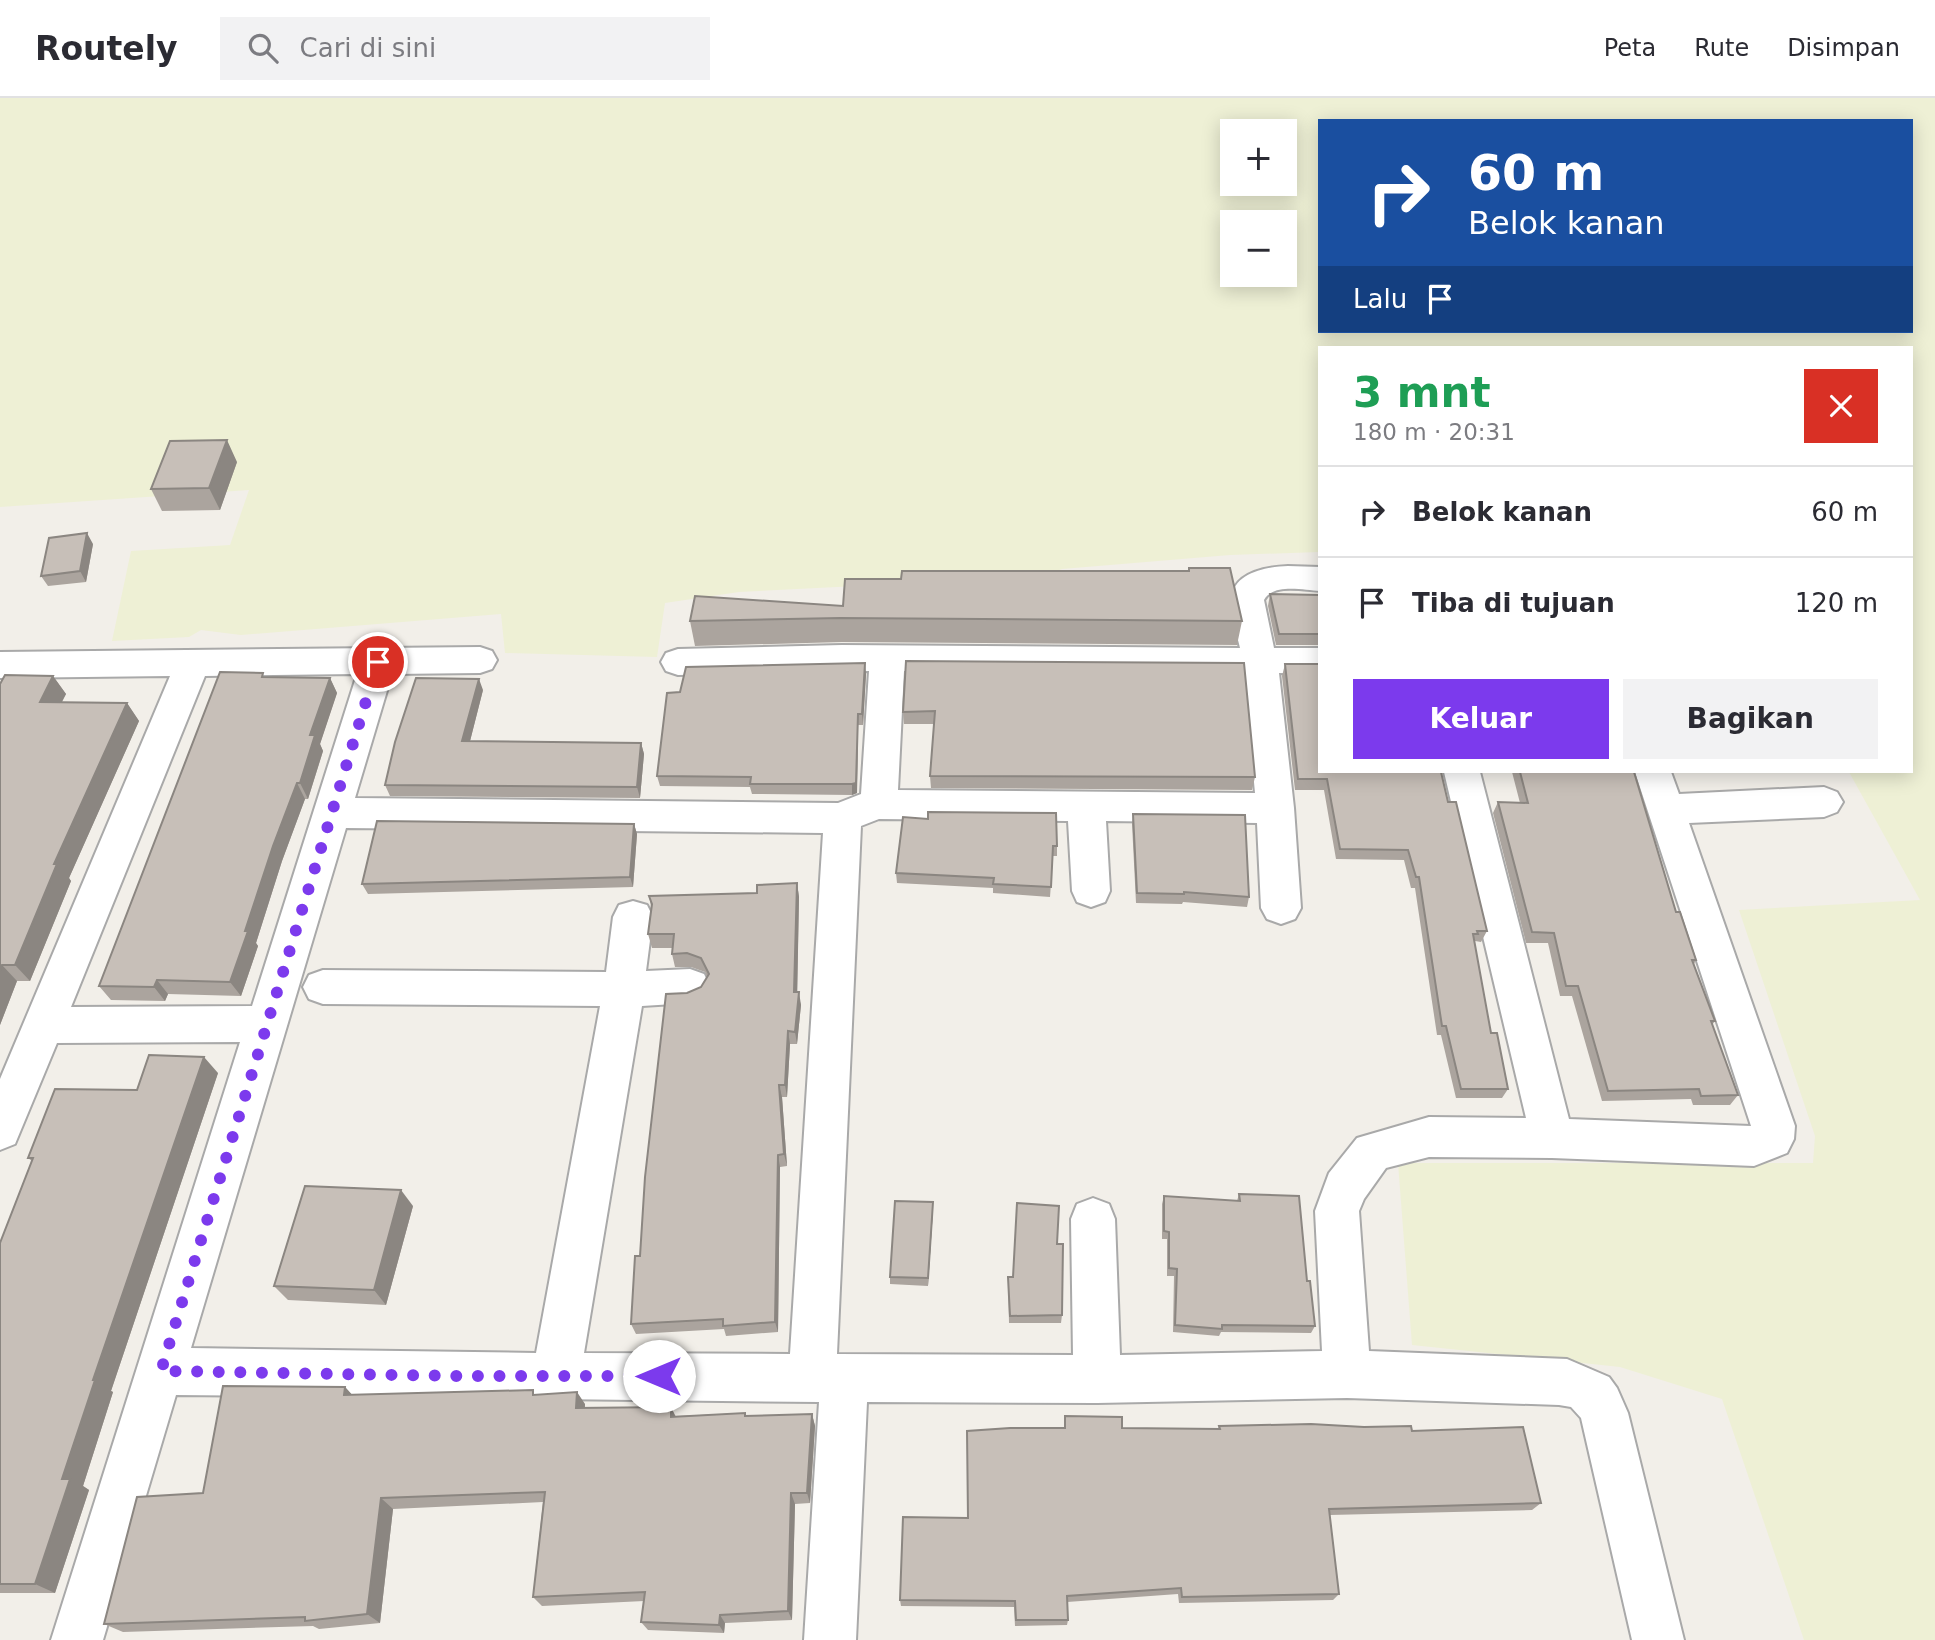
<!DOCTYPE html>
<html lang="id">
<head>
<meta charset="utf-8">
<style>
	:root { --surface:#fff; --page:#f2f2f3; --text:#2b2b33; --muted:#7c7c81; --line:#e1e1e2; --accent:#7c3aed }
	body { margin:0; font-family:"DejaVu Sans",sans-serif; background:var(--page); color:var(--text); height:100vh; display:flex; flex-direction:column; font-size:26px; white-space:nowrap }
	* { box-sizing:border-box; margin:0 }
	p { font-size:23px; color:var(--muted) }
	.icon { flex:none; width:38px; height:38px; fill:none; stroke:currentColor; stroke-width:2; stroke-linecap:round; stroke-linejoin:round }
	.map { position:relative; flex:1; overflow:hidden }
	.details { position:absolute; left:1318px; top:248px; width:595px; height:427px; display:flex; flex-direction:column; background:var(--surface); border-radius:0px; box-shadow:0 4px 18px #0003 }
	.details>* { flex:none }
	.top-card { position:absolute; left:1318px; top:21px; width:595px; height:214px; border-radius:0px; box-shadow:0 4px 18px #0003; background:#1a4fa0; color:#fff; overflow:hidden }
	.tools { position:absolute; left:1220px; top:21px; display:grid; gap:14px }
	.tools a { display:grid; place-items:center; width:77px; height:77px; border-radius:0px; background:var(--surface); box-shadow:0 4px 18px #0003; font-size:35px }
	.pin { position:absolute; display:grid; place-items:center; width:60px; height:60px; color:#fff; margin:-30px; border:4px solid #fff; border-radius:50%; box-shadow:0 2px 7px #0007 }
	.me { position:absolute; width:77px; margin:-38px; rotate:270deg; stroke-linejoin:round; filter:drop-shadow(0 0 5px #0008) }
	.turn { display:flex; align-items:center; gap:24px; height:147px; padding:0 35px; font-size:32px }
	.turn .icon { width:91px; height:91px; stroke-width:2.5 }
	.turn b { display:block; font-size:49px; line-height:60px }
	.then { display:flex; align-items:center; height:66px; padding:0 35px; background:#0003; gap:14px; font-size:26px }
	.round { display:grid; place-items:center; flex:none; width:74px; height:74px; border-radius:0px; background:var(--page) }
	.headline { display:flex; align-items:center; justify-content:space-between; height:119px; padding:0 35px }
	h1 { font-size:42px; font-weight:700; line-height:52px; color:#1e9e55 }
	.primary-button { display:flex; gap:14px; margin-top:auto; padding:14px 35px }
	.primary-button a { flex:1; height:80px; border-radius:0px; background:var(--accent); color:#fff; font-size:28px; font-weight:700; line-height:80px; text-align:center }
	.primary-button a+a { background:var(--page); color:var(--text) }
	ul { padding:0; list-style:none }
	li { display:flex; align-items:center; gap:21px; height:91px; padding:0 35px; border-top:2px solid var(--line) }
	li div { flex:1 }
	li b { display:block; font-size:26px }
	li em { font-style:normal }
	header { display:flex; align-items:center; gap:42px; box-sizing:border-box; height:98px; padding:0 35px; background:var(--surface); border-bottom:2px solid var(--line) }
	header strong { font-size:33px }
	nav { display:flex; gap:38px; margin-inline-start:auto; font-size:24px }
	.search { width:490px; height:63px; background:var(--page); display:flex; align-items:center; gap:18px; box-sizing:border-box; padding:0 24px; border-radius:0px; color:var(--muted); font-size:26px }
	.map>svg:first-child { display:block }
	.farmland { fill:#eef0d5; fill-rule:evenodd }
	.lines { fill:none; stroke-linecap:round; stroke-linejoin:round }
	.street-casing { stroke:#a9a9a9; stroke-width:4 }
	.street { fill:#fff; fill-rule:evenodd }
	.wall { fill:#aba49e }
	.shaded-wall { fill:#8b8681 }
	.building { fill:#c7bfb8; stroke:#8b8681; stroke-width:2 }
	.route { stroke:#7c3aed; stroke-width:12; stroke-dasharray:0 21.6 }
</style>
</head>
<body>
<header>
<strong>Routely</strong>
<div class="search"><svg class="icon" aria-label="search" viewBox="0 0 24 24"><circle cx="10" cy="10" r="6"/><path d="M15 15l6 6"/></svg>Cari di sini</div>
<nav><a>Peta</a><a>Rute</a><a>Disimpan</a></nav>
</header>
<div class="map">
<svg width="1935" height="1542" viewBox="0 0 1935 1542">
	<rect width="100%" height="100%" fill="#f2efe9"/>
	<path class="farmland" d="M0 0H1935V1542H1804L1722 1301 1620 1269 1412 1247 1398 1065H1813L1815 1038 1739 812 1920 802 1849 674H1911V250H1320L1319 454 1230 457 1062 471 1040 479 739 494 665 505 657 559 505 555 501 516 241 537 201 532 189 539 112 543 131 453 230 447 249 392 0 409ZM1320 23H1911V233H1320ZM1232 33H1284V86H1232ZM1232 124H1284V177H1232Z"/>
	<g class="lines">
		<g class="street-casing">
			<path id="street" d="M1288 468 1320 469V493C1303 492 1273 485 1264 502L1274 550H1320V576L1279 575 1294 710 1301 810 1295 821 1281 826 1267 821 1261 810 1257 725 1106 723 1110 793 1105 804 1091 809 1077 804 1072 793 1068 723 879 721 861 728 837 1256 1073 1257 1071 1121 1077 1106 1093 1100 1109 1106 1115 1121 1120 1257 1322 1253 1315 1113 1329 1075 1357 1040 1429 1019 1526 1020 1444 674H1480L1569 1021 1751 1028 1635 674H1671L1679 696 1824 689 1837 694 1843 704 1837 714 1824 719 1689 725 1795 1028 1794 1041 1787 1055 1754 1068 1552 1060 1429 1059 1386 1070 1364 1101 1359 1113 1369 1253 1567 1261 1609 1279 1617 1290 1628 1315 1684 1542H1632L1581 1320 1571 1309 1559 1307 1347 1300 1097 1305 867 1304 856 1542H804L819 1304 176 1297 103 1542H51L240 944 57 945 15 1046 0 1052V981L170 578 0 580V554L480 549 492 553 497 562 492 571 480 575 392 576 355 700 838 705 861 696 869 573 678 577 666 573 661 564 666 555 678 551 842 547 1240 550C1237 536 1229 515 1231 501 1234 474 1266 469 1288 468ZM904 573 1244 575 1255 695 898 692ZM357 576 252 908 71 909 205 578ZM346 730 823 735 790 1256 584 1255 642 908 690 905 704 900 710 888 704 876 690 871 646 873 653 819 647 807 633 803 619 807 613 819 606 874 323 872 309 877 303 889 309 901 323 906 600 908 536 1255 191 1250Z"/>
		</g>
		<use href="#street" class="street"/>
	</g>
	<path class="wall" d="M237 364 220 412 162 413 151 391Z
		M93 446 86 484 48 488 41 478Z
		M1189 470 1242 523 1237 547 842 544 695 548 690 523 843 508 901 481 1188 473Z
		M1270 496 1320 497V547H1276L1268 508Z
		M906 563 1255 679 1252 692 931 690 930 678 934 626H904L903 614Z
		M1285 566 1448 704 1487 833 1481 844 1475 843 1474 845 1491 935 1508 991 1502 1000H1456L1441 937H1437L1415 790H1411L1404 762 1336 761 1324 692H1295L1282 578Z
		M866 576 863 627H858L857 695 852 697 752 696 750 689 660 688 657 678 680 594Z
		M53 578 66 596 61 604 127 605 139 623 69 780 71 783 30 883H17L0 927V586Z
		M265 579 330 580 337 595 320 646 323 653 308 701H305L282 763 256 845 258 848 241 898 168 896 165 903 111 902 99 888Z
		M483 592 470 643 641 645 644 656 640 700 390 698 385 687Z
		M1512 674H1634L1676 814 1696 862 1694 866 1715 923 1712 927 1738 997 1730 1007H1693L1691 1001 1602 1003 1572 898H1560L1548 845H1526L1493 715 1498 704 1520 705Z
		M1133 716 1249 799 1247 809 1183 804 1182 806 1136 805 1132 726Z
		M903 719 1057 748V758H1053L1050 799 993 795V790L897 785 896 775Z
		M634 726 637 736 633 789 368 796 362 786Z
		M797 785 799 799 797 894 801 907 797 946H790L787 999H782L787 1068 780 1069 778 1234 726 1238 724 1231 636 1236 631 1226 640 1158 687 895 701 889 707 879 705 874 691 869H675L672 856V850H652L648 836 651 808 649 798 757 795Z
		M218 975 111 1293 113 1294 83 1388 89 1392 55 1495H0V1145L32 1063 28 1060 137 992Z
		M1239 1096 1307 1183 1315 1228 1311 1235 1221 1234 1219 1238 1173 1234 1174 1178H1167V1141H1162V1106L1164 1098 1237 1103Z
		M413 1108 386 1207 288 1202 274 1188Z
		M933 1112 928 1188 890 1186V1179Z
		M1057 1146 1062 1217 1061 1225H1009L1008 1179H1013Z
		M345 1289 352 1297H537L585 1306V1310L676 1318 745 1315 746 1318 812 1316 815 1328 810 1405 795 1406 792 1522 725 1525 724 1535 648 1532 641 1524 644 1503 542 1508 533 1499 543 1404 393 1411 380 1525 319 1531 313 1528 123 1534 104 1526 203 1395Z
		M1065 1318 1122 1330 1218 1331 1219 1328 1412 1333 1541 1405 1532 1412 1330 1417 1339 1496 1333 1502 1179 1505 1178 1496 1067 1504 1068 1522 1067 1527 1015 1528 1014 1509 901 1508 900 1502 968 1420 1064 1330Z"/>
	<path class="shaded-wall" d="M227 342 237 364 220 412 209 390Z
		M87 435 93 446 86 484 80 473Z
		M865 565 866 576 863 627 862 616Z
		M53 578 66 596 53 622 40 604Z
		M330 580 337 595 320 646 323 653 308 701 300 685 310 637Z
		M479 581 483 592 467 655 462 643Z
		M127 605 139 623 69 780 71 783 30 883 15 867 54 766Z
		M858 616V627L857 695 852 697V686Z
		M641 645 644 656 640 700 637 689Z
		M297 685 305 701 282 763 256 845 258 848 241 898 230 884 245 833 273 748Z
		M634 726 637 736 633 789 630 779Z
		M797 785 799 799 797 907 794 894Z
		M2 867 17 883 0 927V873Z
		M157 882 168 896 165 903 154 889Z
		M799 894 801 907 797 946 795 934Z
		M788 933 790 946 787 999 785 987Z
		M204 959 218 975 111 1293 113 1294 83 1388 89 1392 55 1495 35 1486 62 1381 93 1282Z
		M779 987 782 999 787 1068 784 1056Z
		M778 1057 780 1069 778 1234 775 1224Z
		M401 1092 413 1108 386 1207 374 1192Z
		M933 1104V1112L928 1188V1180Z
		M345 1289 357 1302 344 1297Z
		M577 1294 585 1306 584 1322 576 1310Z
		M671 1309 677 1321 671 1319Z
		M812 1316 815 1328 810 1405 807 1395Z
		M791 1395 795 1406 792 1522 788 1513Z
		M381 1400 393 1411 380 1525 367 1516Z
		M720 1517 725 1525 724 1535 719 1527Z"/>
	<path class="building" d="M227 342 209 390 151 391 170 343Z
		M87 435 80 473 41 478 49 440Z
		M1189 470H1230L1242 523 840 520 690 523 695 498 843 508 845 481H901L902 473H1189Z
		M1270 496 1320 497V536H1279Z
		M906 563 1244 565 1255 679 930 678 935 613 903 614Z
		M865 565 862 616H858L856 685 852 686H750L751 679 657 678 667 595 680 594 686 569Z
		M1285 566H1320V674H1441L1448 704H1456L1487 833H1477L1478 836H1473L1491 935H1497L1508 991H1461L1446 928H1442L1419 779H1416L1408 752 1340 751 1327 681H1298Z
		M220 574 263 575 262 579 330 580 310 637H315L300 685H297L273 748 245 833H248L230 884 157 882 154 889 99 888Z
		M5 577 53 578 40 604 127 605 54 766H57L15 867H2L0 873V586Z
		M416 580 479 581 462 643 641 645 637 689 385 687 395 644Z
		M1520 674H1634L1676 814H1680L1696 862H1692L1715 923H1711L1738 997 1701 998 1699 991 1608 993 1578 888H1566L1554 835 1532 834 1498 704 1528 705Z
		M928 714 1056 715 1057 748H1053L1051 789 993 786 994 780 896 775 903 719 928 721Z
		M1133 716 1245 717 1249 799 1184 794V796L1137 795Z
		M377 723 634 726 630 779 362 786Z
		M797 785 794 894H799L795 934 788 933 785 987H779L784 1056 778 1057 775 1224 723 1228V1221L631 1226 635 1158H640L645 1079 666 896 687 895 701 889 709 876 701 860 687 855 672 856 674 836H648L652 806 649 798 757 795V787Z
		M149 957 204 959 93 1282H95L62 1381H70L35 1486H0V1145L33 1060H28L55 991 137 992Z
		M305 1088 401 1092 374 1192 274 1188Z
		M1239 1096 1299 1098 1307 1183H1310L1315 1228 1222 1227V1231L1175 1227 1177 1171 1169 1170V1134L1164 1133V1098L1240 1103Z
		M895 1103 933 1104 928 1180 890 1179Z
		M1017 1105 1059 1108 1057 1146H1063L1062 1217 1010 1218 1008 1179H1013Z
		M223 1288 345 1289 344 1297 533 1292V1297L577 1294 576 1310 671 1309V1319L745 1315V1318L812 1316 807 1395H791L788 1513 720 1517 719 1527 641 1524 645 1494 533 1499 545 1394 381 1400 367 1516 305 1523V1519L104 1526 137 1399 203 1395Z
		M1065 1318 1122 1319V1330L1220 1331 1219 1328 1311 1326 1364 1329 1411 1328 1412 1333 1523 1329 1541 1405 1329 1411 1339 1496 1182 1499 1181 1490 1067 1498 1068 1522H1016L1015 1503 900 1502 903 1419 968 1420 967 1333 1010 1330H1065Z"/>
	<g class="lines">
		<path class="route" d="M378 564 161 1273 458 1278H659"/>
	</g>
</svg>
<div class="tools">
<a>+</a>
<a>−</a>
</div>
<div class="pin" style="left:378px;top:564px;background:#d93025"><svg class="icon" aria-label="arrive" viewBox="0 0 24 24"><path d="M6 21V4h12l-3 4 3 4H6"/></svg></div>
<svg class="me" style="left:659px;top:1278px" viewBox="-20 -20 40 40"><circle r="19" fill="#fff"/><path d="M0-13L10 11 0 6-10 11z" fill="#7c3aed"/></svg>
<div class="top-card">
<div class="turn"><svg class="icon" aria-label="right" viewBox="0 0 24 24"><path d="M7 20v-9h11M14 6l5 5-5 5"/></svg><div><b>60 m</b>Belok kanan</div></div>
<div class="then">Lalu<svg class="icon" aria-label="arrive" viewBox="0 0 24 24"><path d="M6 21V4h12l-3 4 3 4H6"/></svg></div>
</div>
<section class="details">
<div class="headline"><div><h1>3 mnt</h1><p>180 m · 20:31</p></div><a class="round" style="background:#d93025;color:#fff"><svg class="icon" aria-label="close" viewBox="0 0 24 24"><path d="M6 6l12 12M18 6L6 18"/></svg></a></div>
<ul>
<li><svg class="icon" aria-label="right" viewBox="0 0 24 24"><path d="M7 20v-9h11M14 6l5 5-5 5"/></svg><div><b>Belok kanan</b></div><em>60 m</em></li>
<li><svg class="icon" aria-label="arrive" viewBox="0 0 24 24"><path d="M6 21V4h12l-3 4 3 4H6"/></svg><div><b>Tiba di tujuan</b></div><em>120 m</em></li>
</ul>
<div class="primary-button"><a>Keluar</a><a>Bagikan</a></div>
</section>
</div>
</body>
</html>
